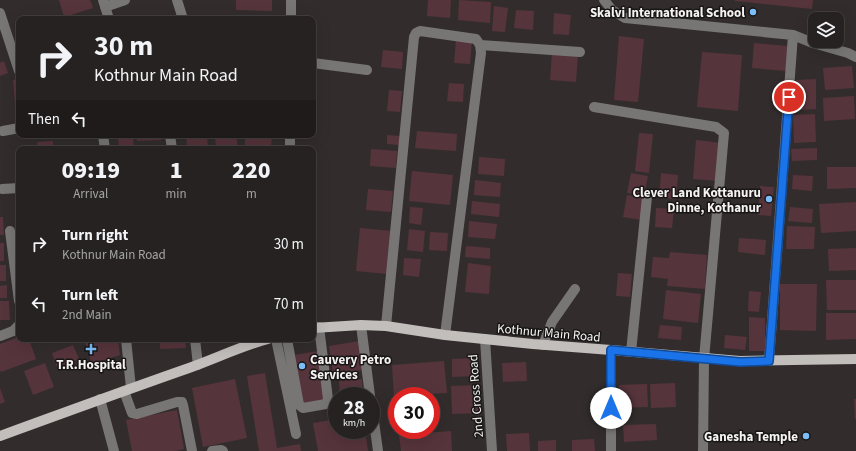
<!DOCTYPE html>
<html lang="en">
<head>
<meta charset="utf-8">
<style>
	:root { --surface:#262221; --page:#2e2a2a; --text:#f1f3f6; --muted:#a4a4a5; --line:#423f3f }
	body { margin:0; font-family:"Source Sans 3",sans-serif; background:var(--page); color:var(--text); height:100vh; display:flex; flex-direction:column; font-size:15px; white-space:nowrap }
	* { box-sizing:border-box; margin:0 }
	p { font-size:13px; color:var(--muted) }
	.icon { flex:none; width:22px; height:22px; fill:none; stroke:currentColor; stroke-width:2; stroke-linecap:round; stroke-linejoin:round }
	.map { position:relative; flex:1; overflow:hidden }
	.sheet { position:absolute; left:16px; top:146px; width:300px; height:196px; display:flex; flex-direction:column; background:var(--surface); border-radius:8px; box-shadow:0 4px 16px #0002,0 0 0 1px var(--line) }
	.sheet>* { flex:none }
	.top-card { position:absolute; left:16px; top:16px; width:300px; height:122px; border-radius:8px; box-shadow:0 4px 16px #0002,0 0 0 1px var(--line); background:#262221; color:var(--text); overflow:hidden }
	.tools { position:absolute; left:808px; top:12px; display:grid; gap:8px }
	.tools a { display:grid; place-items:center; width:36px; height:36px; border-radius:8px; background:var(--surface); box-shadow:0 4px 16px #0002,0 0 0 1px var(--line); font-size:20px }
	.speed { position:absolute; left:328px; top:387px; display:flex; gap:8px; font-size:20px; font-weight:700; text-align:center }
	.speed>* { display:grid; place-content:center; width:52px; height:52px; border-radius:50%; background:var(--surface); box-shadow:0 4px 16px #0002,0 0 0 1px var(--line); line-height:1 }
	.speed small { font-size:10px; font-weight:400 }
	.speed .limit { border:6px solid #d22; background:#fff; color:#111 }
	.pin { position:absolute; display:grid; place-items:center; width:34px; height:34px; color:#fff; margin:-17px; border:2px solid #fff; border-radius:50%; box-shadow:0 1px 4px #0007 }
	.me { position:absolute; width:44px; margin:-22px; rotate:0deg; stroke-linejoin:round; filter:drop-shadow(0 0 3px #0008) }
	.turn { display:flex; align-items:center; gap:14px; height:84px; padding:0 12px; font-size:18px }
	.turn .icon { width:52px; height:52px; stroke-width:2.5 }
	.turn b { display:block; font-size:28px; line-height:34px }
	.then { display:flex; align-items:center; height:38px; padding:0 12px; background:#0003; gap:8px; font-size:15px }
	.eta { display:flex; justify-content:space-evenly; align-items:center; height:68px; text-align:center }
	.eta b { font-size:24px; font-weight:800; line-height:28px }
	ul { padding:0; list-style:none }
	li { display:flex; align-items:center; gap:12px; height:60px; padding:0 12px }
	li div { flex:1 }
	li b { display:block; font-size:15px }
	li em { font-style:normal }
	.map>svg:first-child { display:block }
	.building { fill:#56343b }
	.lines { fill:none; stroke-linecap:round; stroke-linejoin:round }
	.minor { stroke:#787675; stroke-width:10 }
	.major { stroke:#c1bebb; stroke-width:10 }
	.route-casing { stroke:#114b97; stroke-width:10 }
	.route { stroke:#1a73e8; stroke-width:7 }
	.poi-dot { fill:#7cbef9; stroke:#181616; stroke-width:1.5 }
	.labels { text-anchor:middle; stroke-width:3; stroke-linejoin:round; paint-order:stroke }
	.poi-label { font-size:13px; font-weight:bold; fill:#f5f2f1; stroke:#181616; text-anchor:end }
	.street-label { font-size:13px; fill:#f5f2f1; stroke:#181616 }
</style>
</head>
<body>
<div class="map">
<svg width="856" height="451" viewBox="0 0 856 451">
	<rect width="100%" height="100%" fill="#322d2c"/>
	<path class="building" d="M59 0H90L93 8 64 17Z
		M236 0H272V11L236 10Z
		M428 0H451L450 18 427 16Z
		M459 0 491 2 490 23 458 20Z
		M735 0H813L812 9 735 1Z
		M494 6 508 8 505 32 492 31Z
		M516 10 534 11 533 30 514 28Z
		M554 13 571 15 569 35 553 34Z
		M619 36 644 39 638 102 614 100Z
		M456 39 472 40 470 64 454 63Z
		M754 43 788 46 786 71 752 68Z
		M383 50 403 52 402 69 381 67Z
		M552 52 578 54 576 82 550 80Z
		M702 52 742 55 738 111 697 107Z
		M4 61 8 73 0 76V63Z
		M852 66 854 88 825 90 823 68Z
		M816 79V109L796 110V80Z
		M13 80H19V104H15Z
		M449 83 464 84 463 102 447 101Z
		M389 90 402 91 400 112 387 111Z
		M854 96 855 119 824 121 823 98Z
		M815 114 816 142 794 143 793 115Z
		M417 131 457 134 456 151 415 148Z
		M639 133 653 134 649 173 635 171Z
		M136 135H161V140L137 141Z
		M186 135H207L208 149H187Z
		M215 135H236L238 149H216Z
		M245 135H272L271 149H245Z
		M387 135 401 136 400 145 387 144Z
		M133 136 134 149H119L118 137Z
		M696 140 722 143 719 181 693 179Z
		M53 141V149H38L37 142Z
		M161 146V149H138V147Z
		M817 148V160L792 161 791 149Z
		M371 149 397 151 396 168 370 166Z
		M479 157 505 159 504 176 478 174Z
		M827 167H856V188L827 189Z
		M412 171 453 175 450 205 409 201Z
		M631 173 648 176 644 196 627 193Z
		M661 173 678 175 676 199 659 198Z
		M793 175 813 176 812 191 792 189Z
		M475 180 501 183 500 197 474 195Z
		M760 186 774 187 771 216 758 215Z
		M368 189 393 191 391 212 366 210Z
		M627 195 645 198 642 220 623 217Z
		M472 201 500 204 499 217 471 214Z
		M856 202V231L821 233 819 204Z
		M410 207 423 208 421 225 409 223Z
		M790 207 813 209 812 223 788 221Z
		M656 208 674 209 672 228 655 227Z
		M0 217H3L4 235H0Z
		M469 221 497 224 495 239 468 237Z
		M787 226 815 227 814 249H786Z
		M360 228 392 231 387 274 356 271Z
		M409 229 425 231 423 252 407 250Z
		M430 232 448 233 447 251 429 250Z
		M739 238 766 240 765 255 738 252Z
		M0 243H4V261H0Z
		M466 246 490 248V259L465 257Z
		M856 248V270L829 271 828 249Z
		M670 252 707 255 705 289 667 286 668 279 651 277 653 257 669 258Z
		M404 258 421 259 419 277 403 275Z
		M468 263 491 266 489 294 465 292Z
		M0 265H6V281H0Z
		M618 273 632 274 630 297 616 296Z
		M826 280H856V310H827Z
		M780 284H817L816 331 780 330Z
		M7 285V298H0V286Z
		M666 290 701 294 698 323 663 319Z
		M749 291 761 292 759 312 748 311Z
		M0 301H9L10 320H0Z
		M826 313H856V339L826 340Z
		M749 317 765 318V351H749Z
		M660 325 682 327 681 340 658 338Z
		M725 335 747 337 745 350 724 348Z
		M19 337V339H29L36 359 1 372 0 370V344Z
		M84 339H118L120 355 92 364Z
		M160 339H185L186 348 160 349Z
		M359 341 363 370 333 374 329 346Z
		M73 345 79 359 57 367 52 353Z
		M318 351 326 401 303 405 295 355Z
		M475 358 476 376 452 377V359Z
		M444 361 447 393 397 396V397H394L392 365Z
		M526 362 527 381 503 382 502 363Z
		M45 363 54 387 33 395 24 371Z
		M265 373 277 448 300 444 301 451H259L247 376Z
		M235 379 247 438 203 447 192 388Z
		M362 379 363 396H340L339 381Z
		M675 383 676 407 651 408 650 384Z
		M647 384 648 407 620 408 619 385Z
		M478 385 479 413 452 414 451 386Z
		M0 388 5 402 0 404Z
		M854 399H856V419H855Z
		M177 410 184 449 175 451H132L126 420Z
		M337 419V430H365L368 451H318L313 423Z
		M656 424 657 440 624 442 623 425Z
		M451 431 452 451H401L399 435Z
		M529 433 530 451H507L506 434Z
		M594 439 595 451H572V440Z
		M556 440V451H538V441Z"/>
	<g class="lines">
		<path class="minor" d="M103 0 109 19
			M177 0 183 19
			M604 0 612 10 625 18 793 35 813 43 848 53 856 57
			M105 7 125 0
			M0 13 19 71
			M291 19V0
			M480 45 580 52
			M313 63 367 70
			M594 107 716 127 724 133 704 359 703 451
			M3 131 19 128
			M103 135 105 149
			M170 135 172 149
			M290 149V135
			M2 189 19 188
			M10 231 19 301
			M361 325 370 396
			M386 326 414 37 416 33 420 31 476 39 480 45 481 53 445 335
			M0 336 13 331 19 325
			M126 339 131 388
			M195 339 198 365
			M276 339 296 434
			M287 339 299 405 303 408 326 404 328 399 319 327
			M485 339 492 451
			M543 345 552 322 575 289
			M611 350V451
			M631 352 647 197
			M769 361 793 35
			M124 391 132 413 137 414 177 402H182L183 405 192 451
			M100 399 114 451
			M371 400 378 451
			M212 451 221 450 223 451"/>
		<path class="major" d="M313 328 361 325 386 326 445 335 533 344 611 350 740 361 856 359
			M0 436C63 413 126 390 189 368 215 359 241 346 268 339"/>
	</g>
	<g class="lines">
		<g class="route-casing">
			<path id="route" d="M611 408V350L740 362 769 361 789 97"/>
		</g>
		<use href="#route" class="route"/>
	</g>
	<g class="poi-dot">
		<circle cx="753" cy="12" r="4"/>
		<circle cx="769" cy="199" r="4"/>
		<path d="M89 343h4v4h4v4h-4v4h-4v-4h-4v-4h4z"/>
		<circle cx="302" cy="366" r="4"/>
		<circle cx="806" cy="436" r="4"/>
	</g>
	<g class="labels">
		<g class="poi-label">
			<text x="745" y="17">Skalvi International School</text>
			<text x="761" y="197">Clever Land Kottanuru<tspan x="761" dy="15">Dinne, Kothanur</tspan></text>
			<text x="310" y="364" text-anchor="start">Cauvery Petro<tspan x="310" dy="15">Services</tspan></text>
			<text x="91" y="369" text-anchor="middle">T.R.Hospital</text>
			<text x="798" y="441">Ganesha Temple</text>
		</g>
		<g class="street-label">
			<text transform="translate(549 332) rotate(5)" y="5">Kothnur Main Road</text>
			<text transform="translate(475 396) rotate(-94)" y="5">2nd Cross Road</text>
		</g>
	</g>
</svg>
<div class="tools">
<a><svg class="icon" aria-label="layers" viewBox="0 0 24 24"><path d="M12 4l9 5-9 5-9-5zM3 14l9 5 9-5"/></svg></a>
</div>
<div class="speed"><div>28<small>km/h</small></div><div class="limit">30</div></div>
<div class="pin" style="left:789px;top:97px;background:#d93025"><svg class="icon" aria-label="arrive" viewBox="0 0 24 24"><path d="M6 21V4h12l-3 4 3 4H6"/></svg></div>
<svg class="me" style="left:611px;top:408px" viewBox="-20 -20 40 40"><circle r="19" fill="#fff"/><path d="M0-13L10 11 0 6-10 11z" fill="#1a73e8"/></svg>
<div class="top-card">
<div class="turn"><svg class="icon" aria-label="right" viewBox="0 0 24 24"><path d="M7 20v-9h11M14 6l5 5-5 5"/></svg><div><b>30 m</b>Kothnur Main Road</div></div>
<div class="then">Then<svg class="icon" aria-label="left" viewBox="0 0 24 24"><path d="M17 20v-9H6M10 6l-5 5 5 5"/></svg></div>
</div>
<section class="sheet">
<div class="eta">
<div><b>09:19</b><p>Arrival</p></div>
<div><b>1</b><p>min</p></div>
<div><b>220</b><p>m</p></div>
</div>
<ul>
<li><svg class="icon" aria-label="right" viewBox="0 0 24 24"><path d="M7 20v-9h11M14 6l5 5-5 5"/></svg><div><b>Turn right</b><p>Kothnur Main Road</p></div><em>30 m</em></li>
<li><svg class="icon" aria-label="left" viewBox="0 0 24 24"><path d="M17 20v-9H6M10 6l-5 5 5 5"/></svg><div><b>Turn left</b><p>2nd Main</p></div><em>70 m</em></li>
</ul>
</section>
</div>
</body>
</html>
